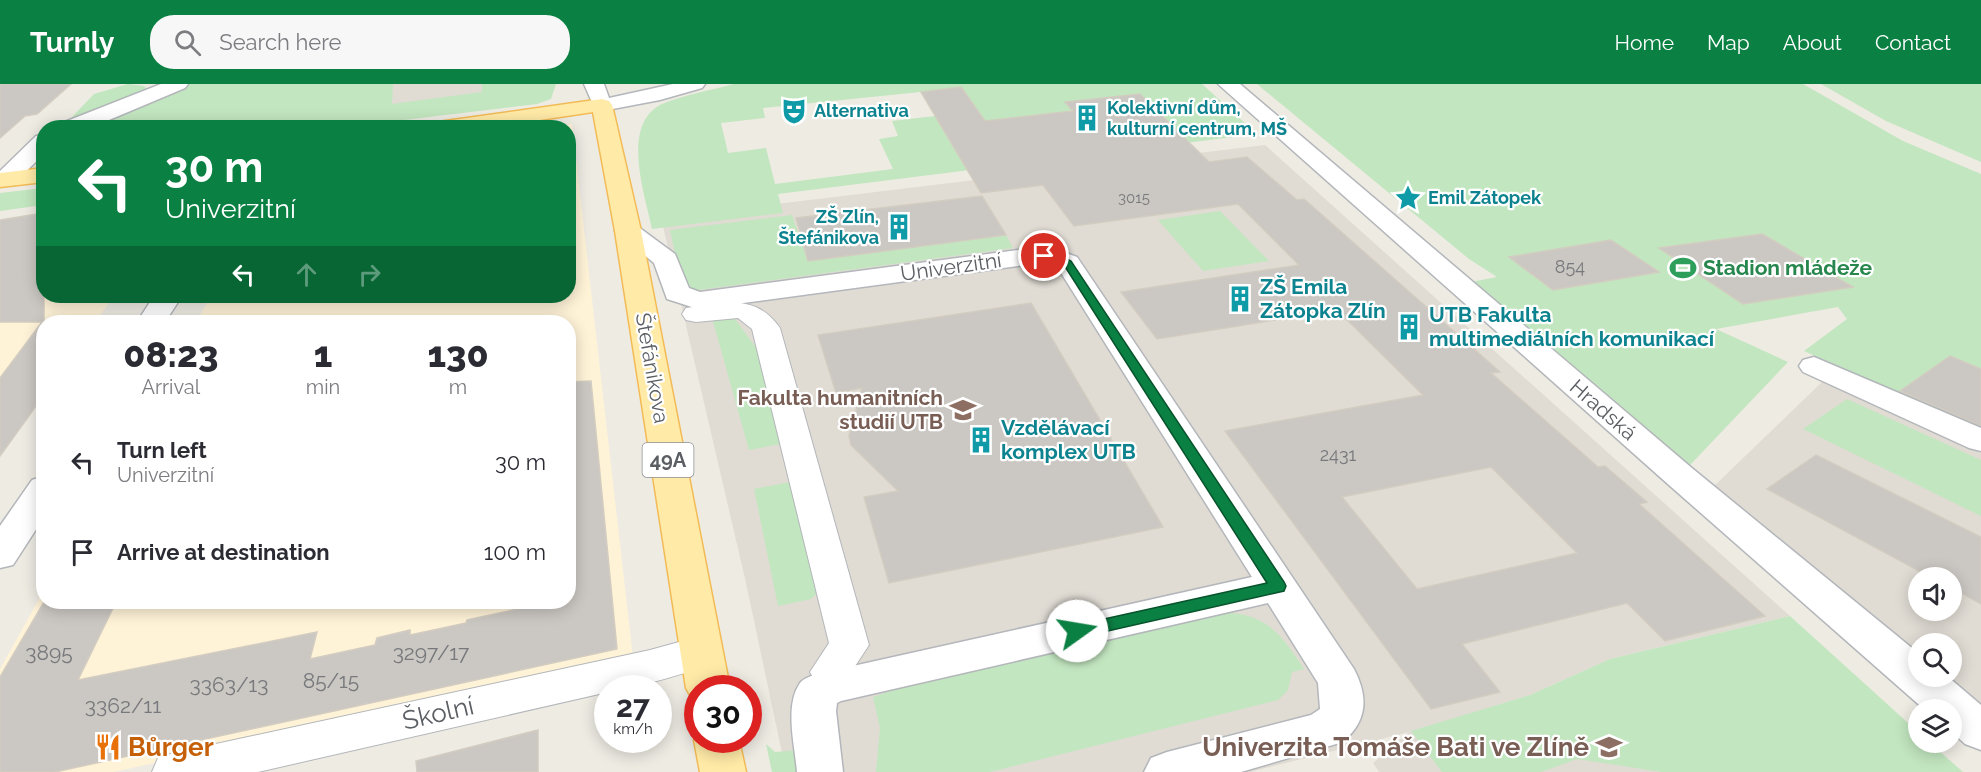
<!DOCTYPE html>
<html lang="en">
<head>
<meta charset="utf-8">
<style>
	:root { --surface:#fff; --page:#f7f7f7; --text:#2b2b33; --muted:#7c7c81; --accent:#0b8043 }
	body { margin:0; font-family:Raleway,sans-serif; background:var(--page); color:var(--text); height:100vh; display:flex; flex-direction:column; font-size:22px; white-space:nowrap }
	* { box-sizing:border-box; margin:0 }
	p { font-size:20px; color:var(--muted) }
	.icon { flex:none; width:33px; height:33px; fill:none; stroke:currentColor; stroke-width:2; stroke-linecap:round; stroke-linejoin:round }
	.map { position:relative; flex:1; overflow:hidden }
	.details { position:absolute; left:36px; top:231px; width:540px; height:294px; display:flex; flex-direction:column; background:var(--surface); border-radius:24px; box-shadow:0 3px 15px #0003 }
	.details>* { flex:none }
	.banner { position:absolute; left:36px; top:36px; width:540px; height:183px; border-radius:24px; box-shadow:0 3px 15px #0003; background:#0b8043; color:#fff; overflow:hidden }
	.controls { position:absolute; left:1908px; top:483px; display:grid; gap:12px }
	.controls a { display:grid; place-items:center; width:54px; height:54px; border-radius:50%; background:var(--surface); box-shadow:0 3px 15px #0003; font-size:30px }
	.speed { position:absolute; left:594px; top:591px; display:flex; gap:12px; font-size:30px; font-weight:700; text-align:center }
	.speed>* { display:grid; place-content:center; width:78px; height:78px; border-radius:50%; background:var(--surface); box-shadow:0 3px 15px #0003; line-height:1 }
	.speed small { font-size:15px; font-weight:400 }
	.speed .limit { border:9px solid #d22; background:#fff; color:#111 }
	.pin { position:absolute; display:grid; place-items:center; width:51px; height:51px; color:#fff; margin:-26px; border:3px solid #fff; border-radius:50%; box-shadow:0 2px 6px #0007 }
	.me { position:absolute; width:66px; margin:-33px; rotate:77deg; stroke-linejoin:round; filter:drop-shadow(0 0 4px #0008) }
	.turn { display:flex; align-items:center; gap:21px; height:126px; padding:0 30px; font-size:27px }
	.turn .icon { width:78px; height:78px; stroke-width:2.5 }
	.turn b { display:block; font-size:42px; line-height:51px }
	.lanes { display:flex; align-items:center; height:57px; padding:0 30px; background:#0003; justify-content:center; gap:30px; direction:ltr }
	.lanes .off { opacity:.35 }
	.eta { display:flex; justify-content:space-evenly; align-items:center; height:102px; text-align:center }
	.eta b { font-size:36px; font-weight:800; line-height:42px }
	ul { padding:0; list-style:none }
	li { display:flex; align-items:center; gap:18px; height:90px; padding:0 30px }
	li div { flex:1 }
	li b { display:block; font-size:22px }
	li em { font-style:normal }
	header { display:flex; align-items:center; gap:36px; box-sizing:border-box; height:84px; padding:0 30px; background:var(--accent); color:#fff }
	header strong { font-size:28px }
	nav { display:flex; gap:33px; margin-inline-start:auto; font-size:21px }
	.search { width:420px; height:54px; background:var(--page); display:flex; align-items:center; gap:15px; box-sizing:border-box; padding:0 21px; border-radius:24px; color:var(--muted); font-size:22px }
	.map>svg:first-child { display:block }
	.commercial { fill:#fef2d7 }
	.education { fill:#e0dcd4; fill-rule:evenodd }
	.green { fill:#c2e6bf; fill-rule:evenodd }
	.building { fill:#cbc7c2; stroke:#d3ccc1; stroke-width:1.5; fill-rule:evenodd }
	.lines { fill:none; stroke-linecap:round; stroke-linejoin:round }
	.pedestrian-casing { stroke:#b3b6ba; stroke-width:2 }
	.minor-casing { stroke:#b3b6ba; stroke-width:3 }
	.tertiary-casing { stroke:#b3b6ba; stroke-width:3 }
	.primary-casing { stroke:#f3bb57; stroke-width:3 }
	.pedestrian { fill:#fff; fill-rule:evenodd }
	.minor { fill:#fff; fill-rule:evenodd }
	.tertiary { fill:#fff; fill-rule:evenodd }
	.primary { fill:#ffeaa7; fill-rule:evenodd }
	.route { fill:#0b8043; stroke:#07532c; stroke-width:1.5 }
	.labels { text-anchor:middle; stroke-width:4.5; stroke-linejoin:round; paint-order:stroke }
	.far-number-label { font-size:15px; fill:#77797c }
	.far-culture-label { font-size:18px; font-weight:bold; fill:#0d838f; stroke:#fff; text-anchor:start }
	.number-label { font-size:18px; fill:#77797c }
	.shield { fill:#fff; stroke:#8c8f92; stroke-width:1.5 }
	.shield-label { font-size:20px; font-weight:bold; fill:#5b5f64 }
	.street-label { font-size:21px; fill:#5b5f64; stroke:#fff }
	.leisure-label { font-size:21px; font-weight:bold; fill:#27864d; stroke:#fff; text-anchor:start }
	.culture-label { font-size:21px; font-weight:bold; fill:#0d838f; stroke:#fff; text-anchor:start }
	.education-label { font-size:21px; font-weight:bold; fill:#785e54; stroke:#fff; text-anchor:end }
	.near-number-label { font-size:21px; fill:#77797c }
	.near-street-label { font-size:26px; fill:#5b5f64; stroke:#fff }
	.near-food-label { font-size:26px; font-weight:bold; fill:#c56008; stroke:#fff; text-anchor:start }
	.near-education-label { font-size:26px; font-weight:bold; fill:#785e54; stroke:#fff; text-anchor:end }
</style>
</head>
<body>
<header>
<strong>Turnly</strong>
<div class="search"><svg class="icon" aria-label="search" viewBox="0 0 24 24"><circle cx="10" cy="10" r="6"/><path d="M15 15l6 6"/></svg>Search here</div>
<nav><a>Home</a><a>Map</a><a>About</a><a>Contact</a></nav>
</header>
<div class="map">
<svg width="1981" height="688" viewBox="0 0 1981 688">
	<rect width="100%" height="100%" fill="#eeebe3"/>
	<path class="commercial" d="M572 40 633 573 114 688H0V585L43 508 44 518H568V238H196L211 212H568V44L547 43Z
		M0 198 44 212H114L95 238H44L0 372Z"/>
	<path class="education" d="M371 0H502L505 10 372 30Z
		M1265 61 1790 532 1610 575 1530 611 1415 647 1870 688H1379L1373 679 1409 648 1250 688H786L746 499 661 134Z
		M1823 297 1981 369V621L1934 593 1952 592V560H1918V582L1711 405ZM1918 494H1952V526H1918Z"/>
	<path class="green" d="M128 0 144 2 147 5 75 35 71 34 94 10Z
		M189 0H393L392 20 482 8V0H556L551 15 537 20 346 43 81 44Z
		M734 0H1202L1257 50 778 110 783 129 652 145C645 111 620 40 662 20 684 11 711 6 734 0ZM960 4 935 32 892 37 898 52 879 55 893 85 775 100 766 64 728 69 721 39 765 34 763 24Z
		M1257 0H1803L1903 57 1981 90V346L1804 267 1847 235 1838 223 1716 245 1788 278 1690 381 1471 198 1497 193 1469 175Z
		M1821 0H1981V78L1886 37Z
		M43 104V121L0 127V109Z
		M1220 127 1269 177 1203 187 1158 136Z
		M792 131 808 177 1006 151 1013 164 683 208 670 146Z
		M733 232 757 265 786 359 749 366 712 234Z
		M1847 315 1981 376V432L1803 345Z
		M795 397 819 507 811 515 778 522 754 405Z
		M1210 528C1262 527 1277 543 1304 585L1292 588 1288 606 1278 616 990 688H876L880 644 873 613 936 592Z
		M1790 532 1918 648V658L1930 659 1963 688H1662L1577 675 1541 688H1442L1411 647 1530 611 1610 575Z
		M766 660 775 668 801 666 803 688H772Z"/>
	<path class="building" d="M0 0H71L37 30 25 32 0 54Z
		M961 3 985 37 1073 27 1065 18 1140 10 1209 78 1247 73 1297 116 1304 115 1500 288 1491 289 1598 383 1605 382 1647 418 1639 420 1765 532 1665 557 1627 519 1462 560 1500 608 1431 625 1225 347 1423 311 1337 226 1157 255 1121 208 1299 181 1238 120 1074 142 1043 101 981 109 921 8ZM1491 383 1577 469 1417 505 1342 413Z
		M982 112 1006 151 808 177 796 134Z
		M44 129V311L0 372V294L42 238H0V136Z
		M1762 150 1853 203 1743 220 1659 164Z
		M1611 156 1659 188 1553 206 1509 173Z
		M1031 219 1163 443 889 499 864 413 898 407 851 361 849 352 862 304 836 309 818 251Z
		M1950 272 1981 285V342L1900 307Z
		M591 297 617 565 55 688H0V593L44 518H116L78 596 317 548 310 575 375 561 377 554 410 546V551L466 539 467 536 550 518H568V298Z
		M1816 371 1981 453V520L1952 504V494H1932L1767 405Z
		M538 646V688H417L416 677Z"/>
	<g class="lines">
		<g class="pedestrian-casing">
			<path id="pedestrian" d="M726 218C750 218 766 224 780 244L869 561 844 599 830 604 816 599 810 588 829 559 752 245 738 234 696 238 686 236 682 230 686 224Z
				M701 552 715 557 721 568 715 579C681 590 643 604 608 604V608L258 688H152L158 674 174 669 650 566Z"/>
		</g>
		<g class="minor-casing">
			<path id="minor" d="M161 0H188L185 4 90 44H60L62 39Z
				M1218 0H1240L1693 385 1918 569V592H1947L1981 621V666L1965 660 1952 648V626H1925L1669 401Z
				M44 51V70L12 101 0 102V87L36 52Z
				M628 139 637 142 675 170 689 204 700 208 1033 164 1055 165 1077 173 1354 585C1369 614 1367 637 1343 658L1241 688H1144L1151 674 1167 668 1311 631 1320 625 1318 599 1268 519 841 617 837 619 836 627 843 688H797C795 662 784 622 800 599 804 594 811 592 817 590L1252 493 1058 184 1050 181 1033 180 698 225 667 215 654 179 615 147 619 142Z
				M154 212H182L165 238H137Z
				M1814 273 1981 344V367L1969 364 1803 288 1799 282 1803 276Z
				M44 392V433L13 481 0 484V442L32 396Z"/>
		</g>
		<g class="tertiary-casing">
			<path id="tertiary" d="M584 0H604L609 14 673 0H705L702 4 660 16 602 27 595 25Z"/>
		</g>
		<g class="primary-casing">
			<path id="primary" d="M602 15 609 17 612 21 641 147 730 604H698V618L693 616 686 604 615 147 593 28 486 44H428L430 39 438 38Z
				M44 84V98L0 103V89Z
				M698 650V656H739L746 688H700L694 656Z"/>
		</g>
		<use href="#pedestrian" class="pedestrian"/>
		<use href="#minor" class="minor"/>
		<use href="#tertiary" class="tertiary"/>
		<use href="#primary" class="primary"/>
	</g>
	<path class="route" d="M1044 168 1059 171 1071 177 1284 498 1286 502 1284 507 1077 554 1071 552 1069 547 1071 543 1077 541 1267 499 1064 181 1040 174 1038 172Z"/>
	<defs>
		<g id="theatre-bare" transform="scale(2.07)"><path d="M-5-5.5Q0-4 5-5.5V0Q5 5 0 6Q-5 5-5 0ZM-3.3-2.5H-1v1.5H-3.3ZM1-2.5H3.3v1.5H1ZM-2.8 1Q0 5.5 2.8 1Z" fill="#0f9aa8" stroke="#fff" stroke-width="2.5" paint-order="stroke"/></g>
		<g id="building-bare" transform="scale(2.07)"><path d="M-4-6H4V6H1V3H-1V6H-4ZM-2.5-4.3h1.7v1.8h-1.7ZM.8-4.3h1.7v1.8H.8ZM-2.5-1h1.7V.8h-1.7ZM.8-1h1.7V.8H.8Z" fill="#0f9aa8" stroke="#fff" stroke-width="2.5" paint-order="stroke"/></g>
		<g id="sight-bare" transform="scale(2.07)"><path d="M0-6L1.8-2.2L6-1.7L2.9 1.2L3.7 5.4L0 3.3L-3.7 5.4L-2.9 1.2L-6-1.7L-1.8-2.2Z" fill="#0f9aa8" stroke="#fff" stroke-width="2.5" paint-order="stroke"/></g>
		<g id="stadium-bare" transform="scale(2.07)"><path d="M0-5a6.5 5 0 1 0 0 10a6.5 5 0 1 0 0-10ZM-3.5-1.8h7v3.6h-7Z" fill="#2e9e5b" stroke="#fff" stroke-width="2.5" paint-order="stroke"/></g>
		<g id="university-bare" transform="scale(2.07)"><path d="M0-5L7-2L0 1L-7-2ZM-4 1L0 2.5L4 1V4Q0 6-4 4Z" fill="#8d6e63" stroke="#fff" stroke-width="2.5" paint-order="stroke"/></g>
		<g id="restaurant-bare" transform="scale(2.07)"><path d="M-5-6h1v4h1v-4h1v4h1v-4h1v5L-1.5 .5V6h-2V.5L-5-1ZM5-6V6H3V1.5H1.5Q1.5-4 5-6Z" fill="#e8710a" stroke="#fff" stroke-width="2.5" paint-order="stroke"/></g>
	</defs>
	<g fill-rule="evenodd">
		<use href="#theatre-bare" x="794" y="27"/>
		<use href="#building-bare" x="1087" y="34"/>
		<use href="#sight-bare" x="1408" y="114"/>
		<use href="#building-bare" x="899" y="143"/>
		<use href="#stadium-bare" x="1683" y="184"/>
		<use href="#building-bare" x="1240" y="215"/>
		<use href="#building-bare" x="1409" y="243"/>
		<use href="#university-bare" x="963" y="326"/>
		<use href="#building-bare" x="981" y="356"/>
		<use href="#restaurant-bare" x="108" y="663"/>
		<use href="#university-bare" x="1609" y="663"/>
	</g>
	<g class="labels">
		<g class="far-number-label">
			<text x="1134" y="119">3015</text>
		</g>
		<g class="far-culture-label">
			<text x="1107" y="30">Kolektivní dům,<tspan x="1107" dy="21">kulturní centrum, MŠ</tspan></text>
			<text x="814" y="33">Alternativa</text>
			<text x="1428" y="120">Emil Zátopek</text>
			<text x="879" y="139" text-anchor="end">ZŠ Zlín,<tspan x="879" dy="21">Štefánikova</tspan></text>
		</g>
		<g class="number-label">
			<text x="1570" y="189">854</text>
			<text x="1338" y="377">2431</text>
		</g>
		<rect class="shield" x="642.5" y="359" width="51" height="34" rx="4.5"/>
		<g class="shield-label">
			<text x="668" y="383">49A</text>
		</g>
		<g class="street-label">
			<text transform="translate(951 183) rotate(-8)" y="7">Univerzitní</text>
			<text transform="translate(652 284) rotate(80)" y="7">Štefánikova</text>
			<text transform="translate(1603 326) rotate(41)" y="7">Hradská</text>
		</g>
		<g class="leisure-label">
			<text x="1703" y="191">Stadion mládeže</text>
		</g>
		<g class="culture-label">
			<text x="1260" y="210">ZŠ Emila<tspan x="1260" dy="24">Zátopka Zlín</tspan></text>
			<text x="1429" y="238">UTB Fakulta<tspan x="1429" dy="24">multimediálních komunikací</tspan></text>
			<text x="1001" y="351">Vzdělávací<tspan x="1001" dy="24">komplex UTB</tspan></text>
		</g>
		<g class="education-label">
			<text x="943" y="321">Fakulta humanitních<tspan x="943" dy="24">studií UTB</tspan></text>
		</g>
		<g class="near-number-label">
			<text x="49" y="576">3895</text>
			<text x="431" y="576">3297/17</text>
			<text x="331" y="604">85/15</text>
			<text x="229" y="608">3363/13</text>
			<text x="123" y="629">3362/11</text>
		</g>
		<g class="near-street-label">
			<text transform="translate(438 629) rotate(-13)" y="9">Školní</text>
		</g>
		<g class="near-food-label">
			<text x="128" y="672">Bůrger</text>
		</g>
		<g class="near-education-label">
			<text x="1589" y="672">Univerzita Tomáše Bati ve Zlíně</text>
		</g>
	</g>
</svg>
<div class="controls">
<a><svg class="icon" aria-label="sound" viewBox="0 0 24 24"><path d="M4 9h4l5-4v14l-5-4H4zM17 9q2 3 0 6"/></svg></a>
<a><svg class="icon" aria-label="search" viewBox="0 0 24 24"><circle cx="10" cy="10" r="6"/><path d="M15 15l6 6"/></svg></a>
<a><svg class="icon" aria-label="layers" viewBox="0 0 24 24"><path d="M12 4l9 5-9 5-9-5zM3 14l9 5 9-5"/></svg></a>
</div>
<div class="speed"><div>27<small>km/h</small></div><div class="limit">30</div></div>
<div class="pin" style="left:1044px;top:172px;background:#d93025"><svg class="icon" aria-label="arrive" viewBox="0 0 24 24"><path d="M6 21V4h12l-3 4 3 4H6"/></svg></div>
<svg class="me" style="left:1077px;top:547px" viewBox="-20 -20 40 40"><circle r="19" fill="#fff"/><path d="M0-13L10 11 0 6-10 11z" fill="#0b8043"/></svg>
<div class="banner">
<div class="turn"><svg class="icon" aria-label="left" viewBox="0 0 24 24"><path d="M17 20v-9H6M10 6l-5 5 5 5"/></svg><div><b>30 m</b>Univerzitní</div></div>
<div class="lanes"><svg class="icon" aria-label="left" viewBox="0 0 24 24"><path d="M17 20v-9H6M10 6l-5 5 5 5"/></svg><svg class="icon off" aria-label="ahead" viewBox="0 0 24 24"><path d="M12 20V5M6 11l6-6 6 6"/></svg><svg class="icon off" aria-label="right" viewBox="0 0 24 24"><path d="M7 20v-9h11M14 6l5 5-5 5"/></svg></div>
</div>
<section class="details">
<div class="eta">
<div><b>08:23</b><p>Arrival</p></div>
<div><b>1</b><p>min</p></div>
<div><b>130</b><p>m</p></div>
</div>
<ul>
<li><svg class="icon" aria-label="left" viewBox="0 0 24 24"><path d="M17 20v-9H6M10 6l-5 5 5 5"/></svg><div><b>Turn left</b><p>Univerzitní</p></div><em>30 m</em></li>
<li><svg class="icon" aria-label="arrive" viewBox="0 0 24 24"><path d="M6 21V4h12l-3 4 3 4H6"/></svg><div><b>Arrive at destination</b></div><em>100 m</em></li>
</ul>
</section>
</div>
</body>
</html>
